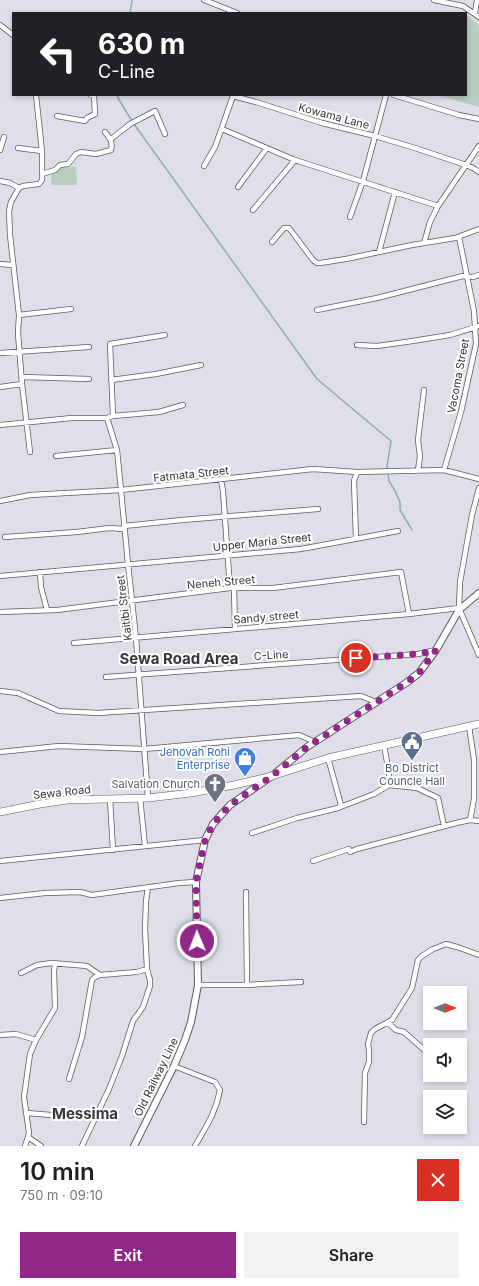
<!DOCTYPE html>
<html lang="en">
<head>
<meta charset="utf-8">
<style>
	:root { --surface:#fff; --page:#f2f2f2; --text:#202124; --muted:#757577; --accent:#92278a }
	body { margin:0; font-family:Inter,sans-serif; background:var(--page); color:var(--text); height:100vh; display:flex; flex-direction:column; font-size:15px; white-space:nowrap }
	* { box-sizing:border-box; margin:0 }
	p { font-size:13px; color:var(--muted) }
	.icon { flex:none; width:22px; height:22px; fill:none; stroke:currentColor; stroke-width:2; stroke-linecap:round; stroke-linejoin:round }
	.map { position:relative; height:1146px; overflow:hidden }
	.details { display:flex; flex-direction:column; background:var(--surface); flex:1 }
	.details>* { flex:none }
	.top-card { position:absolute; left:12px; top:12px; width:455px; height:84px; border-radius:0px; box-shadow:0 2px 6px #0003; background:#202124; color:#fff; overflow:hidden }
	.needle { width:26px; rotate:90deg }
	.buttons { position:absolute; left:423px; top:986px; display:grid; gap:8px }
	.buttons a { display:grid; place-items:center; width:44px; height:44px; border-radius:0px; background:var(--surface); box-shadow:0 2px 6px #0003; font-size:20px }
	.pin { position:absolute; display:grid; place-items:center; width:34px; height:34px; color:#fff; margin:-17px; border:2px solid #fff; border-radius:50%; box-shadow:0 1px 4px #0007 }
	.me { position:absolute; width:44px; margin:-22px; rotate:359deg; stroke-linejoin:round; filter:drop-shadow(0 0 3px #0008) }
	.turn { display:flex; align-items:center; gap:14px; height:84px; padding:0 20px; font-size:18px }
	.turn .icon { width:52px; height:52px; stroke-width:2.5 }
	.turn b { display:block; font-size:28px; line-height:34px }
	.round { display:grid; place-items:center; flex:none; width:42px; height:42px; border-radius:0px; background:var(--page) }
	.overview { display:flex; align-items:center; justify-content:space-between; height:68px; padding:0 20px }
	h1 { font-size:24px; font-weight:600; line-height:30px }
	.action { display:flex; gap:8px; margin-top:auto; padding:8px 20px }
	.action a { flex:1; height:46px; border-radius:0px; background:var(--accent); color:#fff; font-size:16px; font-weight:600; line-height:46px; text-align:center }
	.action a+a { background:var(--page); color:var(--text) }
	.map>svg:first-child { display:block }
	.green { fill:#b8cfc0 }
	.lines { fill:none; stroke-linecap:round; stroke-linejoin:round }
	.stream { stroke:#87afb0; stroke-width:1.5 }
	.minor-casing { stroke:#5b5a62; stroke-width:6 }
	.tertiary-casing { stroke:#5b5a62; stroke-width:8 }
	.primary-casing { stroke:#5b5a62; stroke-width:8 }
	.minor { stroke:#fff; stroke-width:4.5 }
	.tertiary { stroke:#fff; stroke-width:6 }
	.primary { stroke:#fff; stroke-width:7 }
	.route { stroke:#92278a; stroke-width:7; stroke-dasharray:0 12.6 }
	.labels { text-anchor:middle; stroke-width:4; stroke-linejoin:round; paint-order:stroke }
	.street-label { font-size:11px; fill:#38373b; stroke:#fff }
	.shop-label { font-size:11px; fill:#366cbe; stroke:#fff; text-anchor:end }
	.service-label { font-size:11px; fill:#4e5e75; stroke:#fff }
	.worship-label { font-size:11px; fill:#5b616d; stroke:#fff; text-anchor:end }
	.district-label { font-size:15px; font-weight:bold; fill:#38373b; stroke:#fff }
</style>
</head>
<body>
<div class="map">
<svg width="479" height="1146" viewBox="0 0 479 1146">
	<rect width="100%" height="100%" fill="#e0dee8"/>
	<path class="green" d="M466 14 479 25V107L437 95H466Z
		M76 167 77 185H51V168Z"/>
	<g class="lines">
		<path class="stream" d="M130 13 132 0
			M118 95V98L132 121
			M134 124 317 379 391 441 387 466 389 481 395 491 400 502V510L412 530"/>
		<g class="minor-casing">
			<path id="minor" d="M204 0 237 13
				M434 0 463 6 479 17
				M475 13 477 0
				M0 25 13 35
				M394 95 459 115 479 119
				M57 116 85 121 87 118 95 114 94 96 91 95
				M222 129 295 160 438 206
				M111 139 130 124 155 111 165 134
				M18 148 42 151
				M0 150 4 137
				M204 166 215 147 233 96 256 102 322 123 375 136 415 148 466 165 473 168 479 172
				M42 174 55 170 60 165 68 164 76 154 81 152 96 154 111 150C113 142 110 138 105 132
				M0 181 10 183 19 188
				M238 187 267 148
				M253 210 295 160
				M350 217 363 181 386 95
				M272 242 284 228H289L313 260 317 263H320L346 259 412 245 455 238 479 229
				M424 243 430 222 438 206 479 146
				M379 252 395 192
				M0 264 13 265
				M317 310 377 298 463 276 473 277 479 275
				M19 315 71 309
				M357 345 377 346 406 342 450 335 479 326
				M0 353 89 347
				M22 377 89 379
				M111 380 156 374 201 365
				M0 387 22 384
				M113 416 110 344 165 335
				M107 418 117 450 121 490 128 564 136 638 148 798
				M0 425 72 418H107L113 416 159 412 183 405
				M30 452 22 384 18 333 19 315 10 235 9 211 11 202 19 188 23 186 39 184 42 180V151L36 95
				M56 456 117 450
				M444 470 461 412 476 344 474 311 459 237
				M418 471 420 456 418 440 424 390
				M221 480 223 491 230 588
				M479 488 472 515 460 582 459 608 479 655
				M0 501 30 495 121 490 313 469 357 472 444 470 479 479
				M124 526 182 520 318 509
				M5 537 77 532 109 528 124 529
				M356 539 354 481 357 472
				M40 572 41 587 47 610
				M0 576 301 549 398 531
				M234 588 235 629
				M0 612 57 610 230 588H273L401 572 409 614
				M74 643 409 614 459 608
				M106 677 418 654 436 650
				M0 691 18 693 59 711 98 713 361 696 376 702
				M469 726 474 760V799L470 820
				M0 752 59 746 144 749 299 735 315 742
				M328 758 341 805 339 807
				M389 785 417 788 438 798 444 826
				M140 798 145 846
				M110 799 113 850
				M252 833 297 818 338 808 374 794 389 785V773L384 745
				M0 861 205 840
				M313 861 349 849 350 852 357 849 456 823 470 820 479 821
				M246 892 247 985
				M0 898 45 893 80 892 92 895 179 883 196 882
				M21 973 37 965 52 963 87 966 100 975 137 972 147 969
				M198 985H247L301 982
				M388 1023 396 1030 404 1032 430 1055
				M0 1035 16 1034 36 1040
				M174 1066 215 1082 220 1090C216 1112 206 1127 195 1146
				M69 1079 82 1037 92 980 95 977 100 975
				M27 1113 51 1115
				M364 1122 365 1073 369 1062V1050L368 1044 371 1033 375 1029 392 1020 412 988 418 960 422 956 433 949 446 944 457 947 479 955
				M28 1137 41 1146
				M25 1146 28 1137 29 1133 24 1097 30 1054 36 1040 55 1008 54 971 55 964
				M82 1146 109 1089 122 1056 133 1021 143 1007 150 986V980L147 969 145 929 146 901 148 887"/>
		</g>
		<g class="tertiary-casing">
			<path id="tertiary" d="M134 1146 174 1066 185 1040 191 1022 198 985 196 882 205 840 213 824 230 805 272 776 307 747 406 683 419 673 436 650 459 610 479 593"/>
		</g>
		<g class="primary-casing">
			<path id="primary" d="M0 812 40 804 67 800 148 798 191 793 234 785 272 776 328 758 479 724"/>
		</g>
		<use href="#minor" class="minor"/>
		<use href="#tertiary" class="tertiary"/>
		<use href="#primary" class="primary"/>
	</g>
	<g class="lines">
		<path class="route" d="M197 941 196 882 205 840 213 824 230 805 272 776 307 747 406 683 419 673 436 650 418 654 356 658"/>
	</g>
	<defs>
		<g id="civic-pin" transform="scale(1.15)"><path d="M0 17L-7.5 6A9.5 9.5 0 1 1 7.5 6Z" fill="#5c6f8a" stroke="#fff"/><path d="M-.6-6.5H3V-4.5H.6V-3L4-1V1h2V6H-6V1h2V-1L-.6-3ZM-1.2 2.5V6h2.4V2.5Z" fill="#fff"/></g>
		<g id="shop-pin" transform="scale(1.15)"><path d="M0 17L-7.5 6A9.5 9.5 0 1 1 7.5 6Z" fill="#3f7fe0" stroke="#fff"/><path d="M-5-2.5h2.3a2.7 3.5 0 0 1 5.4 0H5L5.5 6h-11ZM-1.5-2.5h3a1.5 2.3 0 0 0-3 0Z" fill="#fff"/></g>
		<g id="church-pin" transform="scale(1.15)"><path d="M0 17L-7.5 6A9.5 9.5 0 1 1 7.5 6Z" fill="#6b7280" stroke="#fff"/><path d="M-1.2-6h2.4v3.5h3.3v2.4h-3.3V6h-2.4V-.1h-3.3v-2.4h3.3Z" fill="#fff"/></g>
	</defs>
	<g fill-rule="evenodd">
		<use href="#civic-pin" x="412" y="742"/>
		<use href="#shop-pin" x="245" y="758"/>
		<use href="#church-pin" x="215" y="784"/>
	</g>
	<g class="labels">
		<g class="street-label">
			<text transform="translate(334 116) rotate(15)" y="4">Kowama Lane</text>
			<text transform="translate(458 376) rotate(-79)" y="4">Vacoma Street</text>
			<text transform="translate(191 474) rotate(-6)" y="4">Fatmata Street</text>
			<text transform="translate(262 542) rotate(-6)" y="4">Upper Maria Street</text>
			<text transform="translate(221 582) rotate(-5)" y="4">Neneh Street</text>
			<text transform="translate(124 608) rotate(-97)" y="4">Kaitibi Street</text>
			<text transform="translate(266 617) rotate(-5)" y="4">Sandy street</text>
			<text transform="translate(271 655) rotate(-4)" y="4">C-Line</text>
			<text transform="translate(62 792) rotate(-6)" y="4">Sewa Road</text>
			<text transform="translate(156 1077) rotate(-64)" y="4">Old Railway Line</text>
		</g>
		<g class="shop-label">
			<text x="230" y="756">Jehovah Rohi<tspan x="230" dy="13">Enterprise</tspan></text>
		</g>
		<g class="service-label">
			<text x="412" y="772">Bo District<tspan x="412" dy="13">Councle Hall</tspan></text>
		</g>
		<g class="worship-label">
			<text x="200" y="788">Salvation Church</text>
		</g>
		<g class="district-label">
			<text x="179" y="664">Sewa Road Area</text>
			<text x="85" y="1119">Messima</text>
		</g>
	</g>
</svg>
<div class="buttons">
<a><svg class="needle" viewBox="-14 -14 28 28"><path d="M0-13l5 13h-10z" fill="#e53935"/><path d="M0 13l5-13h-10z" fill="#757577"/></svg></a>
<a><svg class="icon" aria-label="sound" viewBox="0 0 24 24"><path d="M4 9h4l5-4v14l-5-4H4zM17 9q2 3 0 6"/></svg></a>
<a><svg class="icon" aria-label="layers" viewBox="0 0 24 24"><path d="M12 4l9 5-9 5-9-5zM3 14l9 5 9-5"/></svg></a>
</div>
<div class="pin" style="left:356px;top:658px;background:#d93025"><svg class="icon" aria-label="arrive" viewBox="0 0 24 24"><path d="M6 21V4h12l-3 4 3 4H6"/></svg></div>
<svg class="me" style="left:197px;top:941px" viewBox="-20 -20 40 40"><circle r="17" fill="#92278a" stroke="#fff" stroke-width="3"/><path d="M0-11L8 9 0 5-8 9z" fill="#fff"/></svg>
<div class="top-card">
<div class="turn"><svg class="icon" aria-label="left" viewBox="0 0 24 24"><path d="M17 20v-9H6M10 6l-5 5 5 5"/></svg><div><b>630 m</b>C-Line</div></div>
</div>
</div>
<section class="details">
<div class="overview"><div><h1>10 min</h1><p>750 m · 09:10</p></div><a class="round" style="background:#d93025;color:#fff"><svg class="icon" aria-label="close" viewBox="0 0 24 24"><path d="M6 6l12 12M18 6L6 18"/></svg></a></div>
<div class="action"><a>Exit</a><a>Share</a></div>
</section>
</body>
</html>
